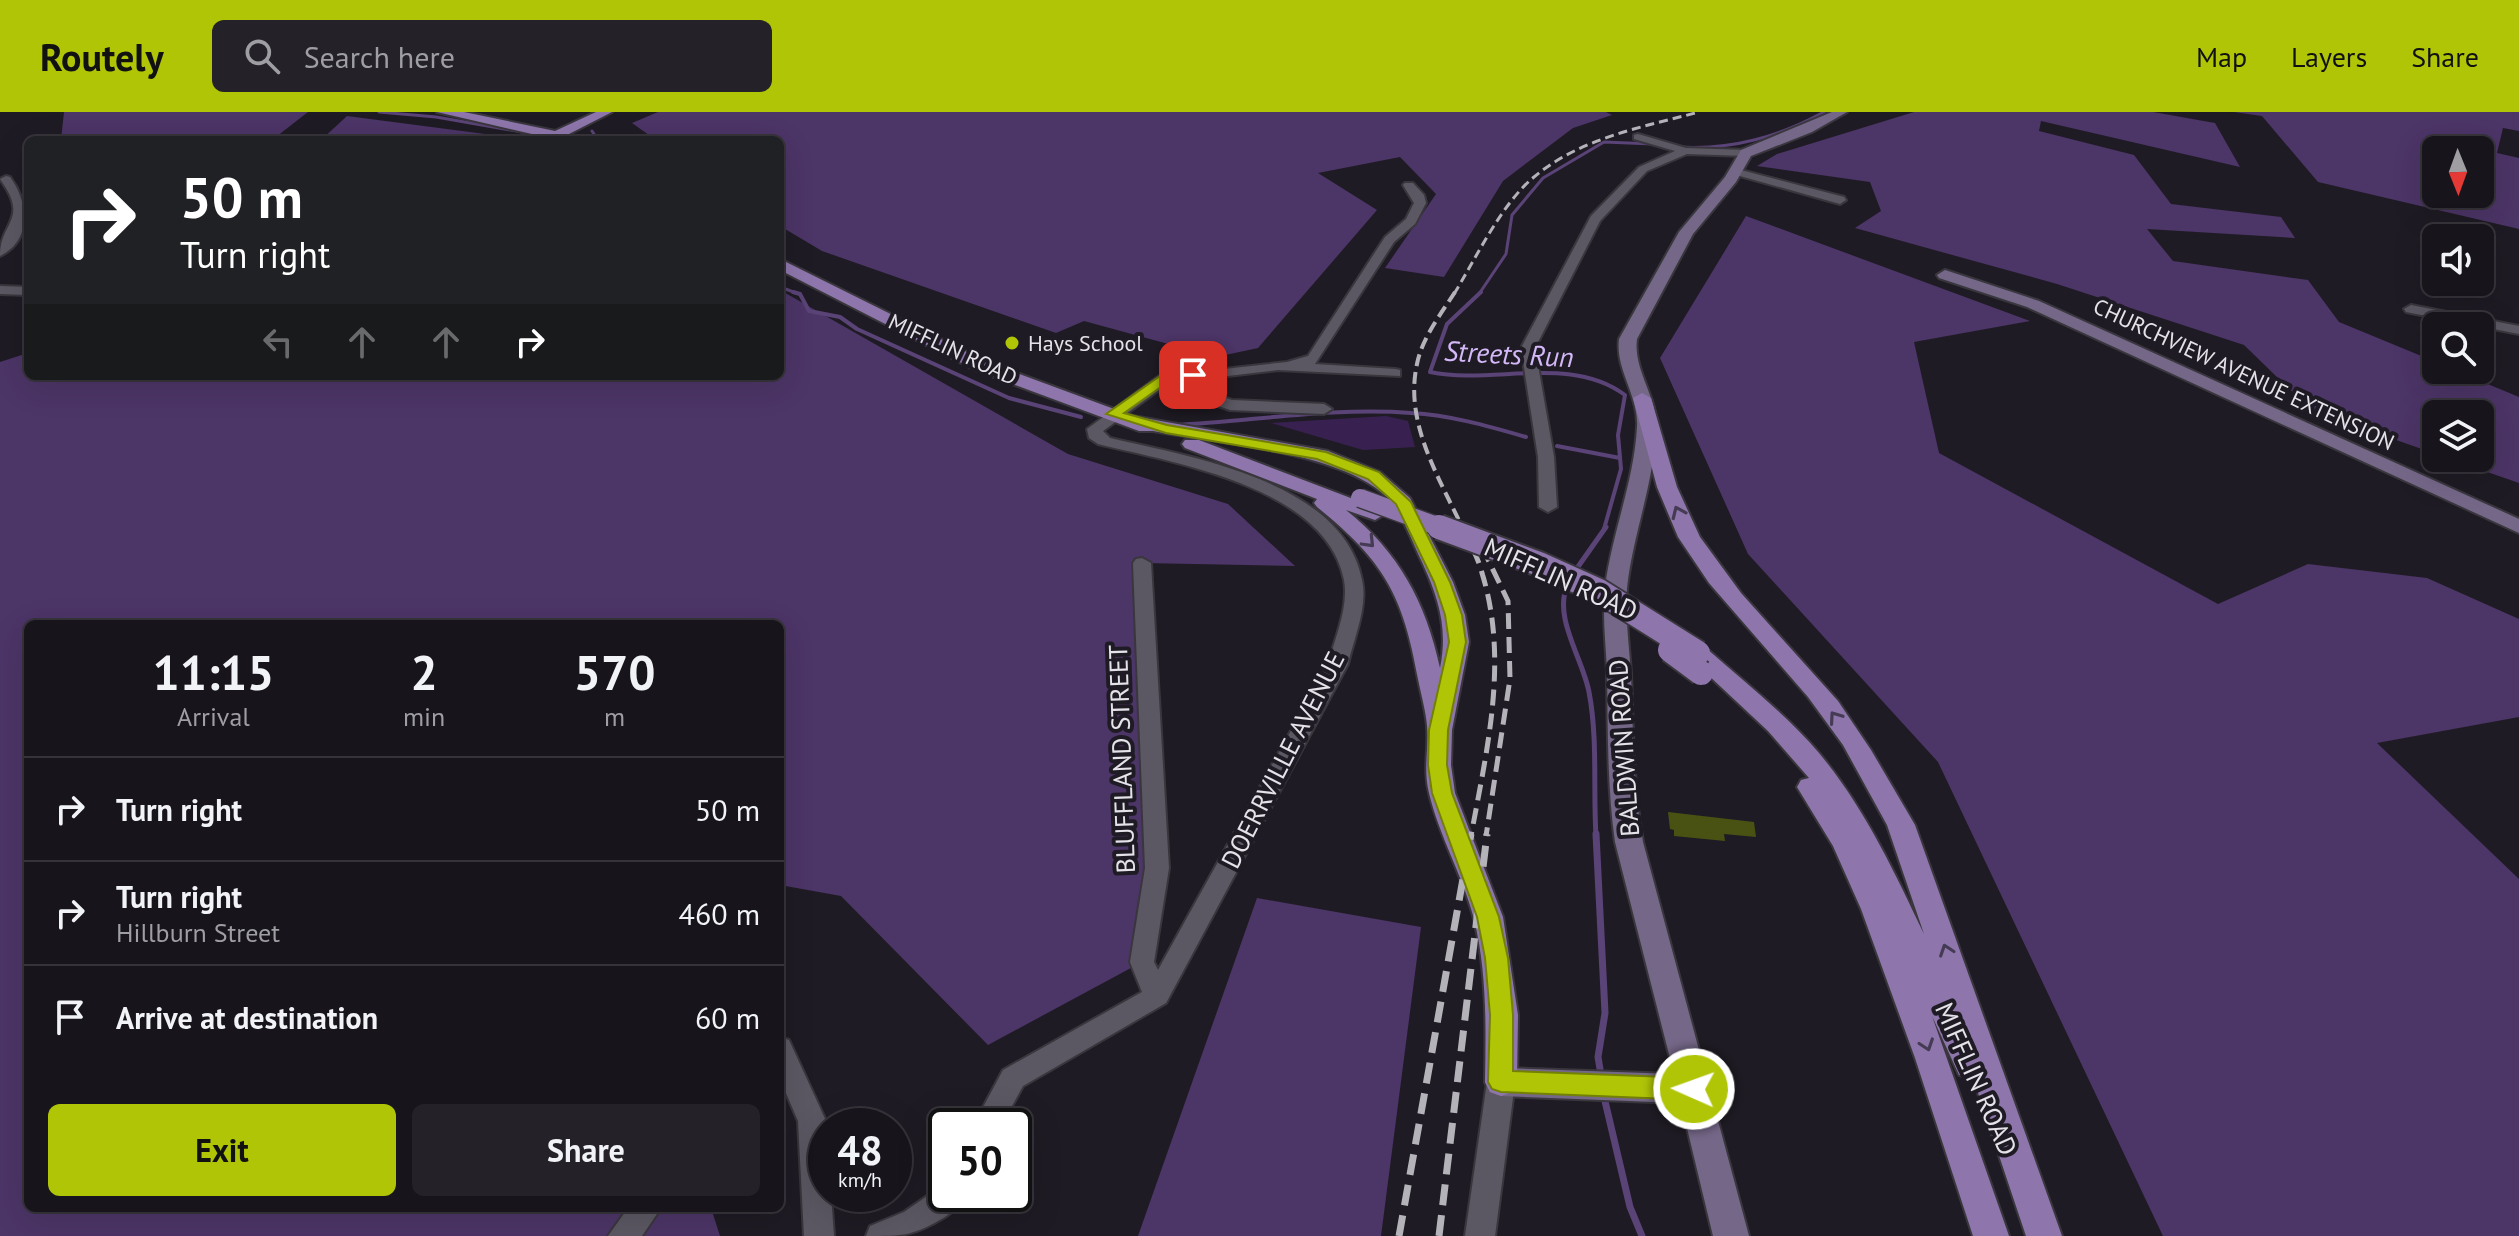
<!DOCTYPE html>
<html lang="en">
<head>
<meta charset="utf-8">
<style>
	:root { --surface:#17141b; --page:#242128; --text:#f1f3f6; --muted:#9e9ea3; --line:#36333a; --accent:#afc506 }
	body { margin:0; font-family:"PT Sans",sans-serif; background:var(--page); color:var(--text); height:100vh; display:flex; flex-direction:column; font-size:30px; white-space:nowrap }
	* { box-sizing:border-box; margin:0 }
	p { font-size:26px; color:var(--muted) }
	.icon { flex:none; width:44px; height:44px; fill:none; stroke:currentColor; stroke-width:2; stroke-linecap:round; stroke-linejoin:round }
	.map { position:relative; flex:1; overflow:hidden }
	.details { position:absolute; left:24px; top:508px; width:760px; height:592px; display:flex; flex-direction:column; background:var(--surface); border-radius:12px; box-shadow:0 8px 32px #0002,0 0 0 2px var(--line) }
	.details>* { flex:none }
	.guide { position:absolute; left:24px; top:24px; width:760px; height:244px; border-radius:12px; box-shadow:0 8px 32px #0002,0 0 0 2px var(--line); background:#202124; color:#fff; overflow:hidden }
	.needle { width:52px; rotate:179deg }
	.buttons { position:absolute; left:2422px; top:24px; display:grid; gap:16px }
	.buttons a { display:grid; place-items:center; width:72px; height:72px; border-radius:12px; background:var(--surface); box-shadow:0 8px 32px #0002,0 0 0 2px var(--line); font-size:40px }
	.speed { position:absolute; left:808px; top:996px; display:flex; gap:16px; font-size:40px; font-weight:700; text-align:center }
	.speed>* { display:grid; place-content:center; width:104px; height:104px; border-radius:50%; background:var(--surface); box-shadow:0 8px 32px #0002,0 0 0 2px var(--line); line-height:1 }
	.speed small { font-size:20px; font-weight:400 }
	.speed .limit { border:4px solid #111; border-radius:12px; background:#fff; color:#111 }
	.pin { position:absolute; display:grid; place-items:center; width:68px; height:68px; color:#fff; margin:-34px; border-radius:16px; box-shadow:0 4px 12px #0006 }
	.me { position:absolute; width:88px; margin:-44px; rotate:272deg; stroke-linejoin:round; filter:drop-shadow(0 0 6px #0008) }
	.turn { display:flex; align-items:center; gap:28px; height:168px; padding:0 24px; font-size:36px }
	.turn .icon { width:104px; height:104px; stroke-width:2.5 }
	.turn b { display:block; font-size:56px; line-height:68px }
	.lanes { display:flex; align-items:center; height:76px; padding:0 24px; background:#0003; justify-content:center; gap:40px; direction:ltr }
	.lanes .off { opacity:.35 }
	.eta { display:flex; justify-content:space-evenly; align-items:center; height:136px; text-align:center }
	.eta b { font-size:48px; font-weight:700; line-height:56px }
	.button { display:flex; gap:16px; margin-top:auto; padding:16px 24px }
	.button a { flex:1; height:92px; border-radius:12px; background:var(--accent); color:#111; font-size:32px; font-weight:700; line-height:92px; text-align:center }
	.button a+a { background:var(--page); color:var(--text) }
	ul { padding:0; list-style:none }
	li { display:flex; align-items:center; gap:24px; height:104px; padding:0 24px; border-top:2px solid var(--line) }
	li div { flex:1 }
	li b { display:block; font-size:30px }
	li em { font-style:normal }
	header { display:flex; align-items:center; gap:48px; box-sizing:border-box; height:112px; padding:0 40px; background:var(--accent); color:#111 }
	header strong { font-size:38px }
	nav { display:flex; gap:44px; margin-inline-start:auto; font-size:28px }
	.search { width:560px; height:72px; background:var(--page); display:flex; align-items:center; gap:20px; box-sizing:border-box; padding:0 28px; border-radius:12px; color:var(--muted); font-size:30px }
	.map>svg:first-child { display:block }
	.green { fill:#382150 }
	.forest { fill:#4c3567; fill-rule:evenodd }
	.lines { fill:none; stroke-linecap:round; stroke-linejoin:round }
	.stream-far3 { stroke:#5a4376; stroke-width:3 }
	.stream-far2 { stroke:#5a4376; stroke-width:4 }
	.stream-far1 { stroke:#5a4376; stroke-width:5 }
	.stream { stroke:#5a4376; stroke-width:7 }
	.building { fill:#495213 }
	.street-casing { stroke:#39373d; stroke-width:4 }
	.secondary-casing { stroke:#39373d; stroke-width:4 }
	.primary-casing { stroke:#39373d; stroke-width:4 }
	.street { fill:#5c5863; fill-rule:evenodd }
	.secondary { fill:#756788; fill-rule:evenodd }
	.primary { fill:#8e76ac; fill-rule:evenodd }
	.rail-far3 { stroke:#b5b3ba; stroke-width:3; stroke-dasharray:9 5; stroke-linecap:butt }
	.rail-far2 { stroke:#b5b3ba; stroke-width:4; stroke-dasharray:12 6; stroke-linecap:butt }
	.rail-far1 { stroke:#b5b3ba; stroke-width:5; stroke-dasharray:16 8; stroke-linecap:butt }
	.rail { stroke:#b5b3ba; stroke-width:7; stroke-dasharray:21 10; stroke-linecap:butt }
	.primary-bridge-far1-casing { stroke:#39373d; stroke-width:21; stroke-linecap:butt }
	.primary-bridge-casing { stroke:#39373d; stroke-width:28; stroke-linecap:butt }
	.primary-bridge-far1 { stroke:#8e76ac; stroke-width:18 }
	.primary-bridge { stroke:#8e76ac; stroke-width:24 }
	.oneway { stroke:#463b54 }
	.route { fill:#afc506; stroke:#728004; stroke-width:2 }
	.poi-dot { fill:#afc506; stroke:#1f1b24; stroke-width:3 }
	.labels { text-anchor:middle; stroke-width:8; stroke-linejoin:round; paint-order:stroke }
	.far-poi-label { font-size:22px; fill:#e5e3e9; stroke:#1f1b24; text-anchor:start }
	.far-street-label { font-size:22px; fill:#e5e3e9; stroke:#1f1b24 }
	.street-label { font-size:26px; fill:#e5e3e9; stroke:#1f1b24 }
	.water-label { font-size:28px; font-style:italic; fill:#d4b9f9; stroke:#1f1b24 }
</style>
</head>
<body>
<header>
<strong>Routely</strong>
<div class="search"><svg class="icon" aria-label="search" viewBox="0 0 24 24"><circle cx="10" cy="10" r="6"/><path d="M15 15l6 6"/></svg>Search here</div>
<nav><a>Map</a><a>Layers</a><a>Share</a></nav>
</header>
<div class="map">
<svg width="2519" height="1124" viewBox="0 0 2519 1124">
	<rect width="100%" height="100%" fill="#1f1b24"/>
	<path class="green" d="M1386 304 1408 309 1415 335 1363 338 1271 311Z"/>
	<path class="forest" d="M64 0H308L272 28H61Z
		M658 0H1606L1612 3 1573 16 1503 69 1444 165 1385 156 1436 82 1400 45 1318 61 1377 98 1258 236 1216 245 1084 209 1056 221 822 139 780 114V28H656L632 11Z
		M1914 0H2153L2215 11 2240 55 2041 9 2039 19 2134 43 2171 92 2281 105 2295 126 2147 117 2173 149 2308 168 2339 210 2436 250V258H2454L2519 285V371L2447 346H2480V302H2436V342L2311 298 2244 233 2057 172 1855 116 1881 99 1870 70 1757 54 1777 42Z
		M2234 0H2519V19L2503 16 2497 41 2519 46V117L2318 70 2262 4ZM2436 38H2480V82H2436Z
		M347 4 532 28H321Z
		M1746 104 2030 209 1914 230 1939 341 2218 492 2308 452 2427 466 2519 507V605L2377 631 2519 767V1124H2163L1938 650 1748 442 1660 246Z
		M780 178 1068 342 1228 392 1295 454 1142 451 1157 756 1142 850 988 933 841 784 780 773V512H28V1096H711L720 1124H0V250L28 241V264H409L414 267 423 264H780Z
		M1257 786 1421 815 1381 1124H1138Z"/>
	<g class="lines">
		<path class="stream-far3" d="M379 0 436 5 528 21
			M592 19 598 28
			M1679 35C1732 38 1778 25 1824 0
			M780 175 799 182
			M1479 182 1506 142 1512 103 1543 66 1604 30 1653 32"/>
		<path class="stream-far2" d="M793 180 800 182 809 199 840 205 857 217 1009 286 1081 305
			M1481 180 1447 212 1430 260C1493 273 1570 242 1625 283L1618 323 1621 357 1604 417
			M1176 313C1254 309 1333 295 1411 301 1450 303 1488 314 1526 325
			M1557 334 1620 346"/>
		<path class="stream-far1" d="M1575 459 1606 415
			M1568 472C1552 504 1583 547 1589 580 1598 627 1593 677 1596 724"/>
		<path class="stream" d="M1596 722 1605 901 1598 945 1601 963
			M1604 985 1630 1095 1642 1124"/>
	</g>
	<path class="building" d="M1668 700 1754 710 1756 725 1724 722 1725 729 1674 724V718L1670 717Z"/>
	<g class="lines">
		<g class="street-casing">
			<path id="street" d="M1638 22 1686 36 1746 38 1751 41 1746 44 1687 42 1647 59 1600 109 1535 236 1554 345 1557 395 1548 400 1539 395 1538 345 1521 236 1591 104 1639 55 1675 39 1634 27V23Z
				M1737 57 1844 85 1846 88 1840 92 1733 62V58Z
				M6 64 10 65C28 89 33 128 0 144 0 109 30 108 0 67Z
				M1405 71H1413L1424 83 1426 91 1415 112 1394 130 1315 252 1395 257 1400 258V264L1278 258 1177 270 1232 288 1324 292 1332 297 1324 302 1230 298 1163 275 1103 319 1110 326C1191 345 1343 369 1362 468 1368 495 1354 526 1348 552L1166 891 1023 974 1001 1014H973L1003 958 1142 880 1130 850 1145 756 1133 451 1136 447 1142 446 1151 451 1169 756 1154 850 1158 858 1328 552C1335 526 1349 495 1344 468 1326 375 1175 351 1098 332L1089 326 1087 317 1159 264 1287 250 1308 244 1385 125 1406 107 1414 91 1403 73Z
				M0 174 28 175V183L0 182Z
				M2411 193 2519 214V222L2406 200 2404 197Z
				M780 925 789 928 826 1009V1082H831L834 1124H804L798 1009 780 967Z
				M1501 958 1511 962 1515 970 1495 1124H1465L1487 970 1491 962Z
				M946 1071V1082H966C962 1093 954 1098 945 1105 913 1124 904 1124 866 1124L870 1114 904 1100Z
				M628 1096H661L642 1124H608Z"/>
		</g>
		<g class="secondary-casing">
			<path id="secondary" d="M1832 0H1847L1812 20 1751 44 1736 70 1693 122 1637 227C1633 258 1657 284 1656 314 1655 369 1633 421 1627 476 1625 503 1629 533 1631 561 1633 617 1633 674 1643 730L1749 1124H1713L1681 991 1501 984 1490 980 1485 970 1490 960 1501 956 1674 962 1615 730C1607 674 1608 617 1607 560 1606 533 1602 503 1605 475 1612 421 1634 370 1637 315 1639 284 1615 257 1619 227L1679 120 1725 65 1741 38Z
				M1945 158 2039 189 2519 407V421L2027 195 1939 166 1937 163Z"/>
		</g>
		<g class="primary-casing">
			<path id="primary" d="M437 0H464L555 19 596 0H612L567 23 578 28H558Z
				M780 147 987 250 1133 304 1328 339 1380 360 1410 386 1453 470 1465 503 1469 530 1452 618 1451 653 1455 681 1503 805 1518 903 1517 970 1512 980 1501 984 1490 980 1485 970C1486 915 1487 860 1474 807 1463 764 1439 724 1429 681 1423 658 1429 637 1427 614 1426 600 1421 582 1418 567 1403 483 1384 449 1317 395L1314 391 1317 387 1185 336 1182 332 1185 328H1199L1382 398 1385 402 1375 408 1346 398C1399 440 1426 491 1440 556 1448 517 1439 487 1422 450 1413 432 1406 411 1395 395 1360 341 1214 330 1153 319H1139L975 258 780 158Z
				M1642 281 1651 286 1677 375 1700 425 1741 481 1838 589 1871 638 1915 713 2062 1124H2026L1973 966 1959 963 1932 904 2009 1124H1973L1915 946 1861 797 1833 734 1797 675 1801 668 1809 666 1768 619 1690 546 1686 541 1690 536H1706C1744 570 1786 602 1819 641 1864 695 1894 759 1924 822L1887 713 1843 633 1808 585 1709 471 1678 425 1657 375 1633 286Z"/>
		</g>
		<use href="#street" class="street"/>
		<use href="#secondary" class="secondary"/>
		<use href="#primary" class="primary"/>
		<path class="rail-far3" d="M1454 182C1476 146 1502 91 1534 65 1580 26 1643 15 1699 0"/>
		<path class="rail-far2" d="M1455 180C1441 202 1422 226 1417 252 1404 311 1439 365 1463 417"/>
		<path class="rail-far1" d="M1462 415C1469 430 1478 445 1482 461 1509 548 1487 637 1471 724
			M1482 435 1508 489 1510 567 1486 724"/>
		<path class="rail" d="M1399 1124 1471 722
			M1439 1124 1487 722"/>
		<g class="primary-bridge-far1-casing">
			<path id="primary-bridge-far1" d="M1360 386 1445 417"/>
		</g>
		<g class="primary-bridge-casing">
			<path id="primary-bridge" d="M1439 415 1539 452 1599 479 1698 541
				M1670 538 1701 561"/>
		</g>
		<use href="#primary-bridge-far1" class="primary-bridge-far1"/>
		<use href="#primary-bridge" class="primary-bridge"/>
	</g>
	<defs><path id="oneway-chevron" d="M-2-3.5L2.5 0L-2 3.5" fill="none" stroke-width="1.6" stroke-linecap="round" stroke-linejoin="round" transform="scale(2)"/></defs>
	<g class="oneway">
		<use href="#oneway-chevron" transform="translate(1678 400) rotate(-114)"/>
		<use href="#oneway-chevron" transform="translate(1369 430) rotate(46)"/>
		<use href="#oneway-chevron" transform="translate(1835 605) rotate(-125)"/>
		<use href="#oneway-chevron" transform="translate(1946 838) rotate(-109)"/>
		<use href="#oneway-chevron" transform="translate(1927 933) rotate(71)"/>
	</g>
	<path class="route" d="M1193 259 1200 263 1198 266 1168 270 1124 301 1167 313 1326 340 1379 360 1411 390 1450 470 1462 503 1466 530 1448 618 1447 653 1452 681 1499 805 1508 846 1513 903V959L1694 966 1703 969 1707 977 1703 984 1694 988 1501 980 1492 977 1488 970 1490 903 1485 846 1477 805 1432 681 1428 653 1429 618 1449 530 1445 503 1434 470 1396 392 1368 367 1317 347 1166 321 1106 302 1160 264Z"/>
	<circle class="poi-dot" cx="1012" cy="231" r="8"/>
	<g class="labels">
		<g class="far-poi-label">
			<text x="1028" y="239">Hays School</text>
		</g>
		<g class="far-street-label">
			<text transform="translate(953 237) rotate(25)" y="8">MIFFLIN ROAD</text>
			<text transform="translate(2244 262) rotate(25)" y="8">CHURCHVIEW AVENUE EXTENSION</text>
		</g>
		<g class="street-label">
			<text transform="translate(1561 467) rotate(24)" y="9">MIFFLIN ROAD</text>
			<text transform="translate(1624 636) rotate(-94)" y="9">BALDWIN ROAD</text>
			<text transform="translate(1122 647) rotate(-92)" y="9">BLUFFLAND STREET</text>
			<text transform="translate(1283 648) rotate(-63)" y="9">DOERRVILLE AVENUE</text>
			<text transform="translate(1976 967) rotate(66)" y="9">MIFFLIN ROAD</text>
		</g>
		<g class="water-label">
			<text transform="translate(1509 242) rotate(3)" y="10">Streets Run</text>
		</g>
	</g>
</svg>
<div class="buttons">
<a><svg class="needle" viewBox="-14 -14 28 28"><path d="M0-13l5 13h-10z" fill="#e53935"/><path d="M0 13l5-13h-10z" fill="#9e9ea3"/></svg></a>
<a><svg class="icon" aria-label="sound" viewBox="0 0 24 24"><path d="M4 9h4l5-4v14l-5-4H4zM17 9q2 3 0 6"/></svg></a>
<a><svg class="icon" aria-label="search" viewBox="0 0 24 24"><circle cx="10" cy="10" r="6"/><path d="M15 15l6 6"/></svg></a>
<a><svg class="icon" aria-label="layers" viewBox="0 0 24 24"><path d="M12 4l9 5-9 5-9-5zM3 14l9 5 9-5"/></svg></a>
</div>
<div class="speed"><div>48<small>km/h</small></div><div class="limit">50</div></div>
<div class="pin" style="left:1193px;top:263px;background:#d93025"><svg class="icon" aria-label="arrive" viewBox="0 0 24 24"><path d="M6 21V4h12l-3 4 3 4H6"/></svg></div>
<svg class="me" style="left:1694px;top:977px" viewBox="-20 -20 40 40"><circle r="17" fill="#afc506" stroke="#fff" stroke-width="3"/><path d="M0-11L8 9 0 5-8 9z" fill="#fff"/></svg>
<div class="guide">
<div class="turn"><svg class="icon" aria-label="right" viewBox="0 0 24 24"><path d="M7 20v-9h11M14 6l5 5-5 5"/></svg><div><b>50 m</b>Turn right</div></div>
<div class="lanes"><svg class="icon off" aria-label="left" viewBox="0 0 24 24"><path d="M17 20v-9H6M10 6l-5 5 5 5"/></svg><svg class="icon off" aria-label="ahead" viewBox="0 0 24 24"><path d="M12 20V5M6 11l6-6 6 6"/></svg><svg class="icon off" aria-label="ahead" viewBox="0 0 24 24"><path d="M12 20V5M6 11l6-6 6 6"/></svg><svg class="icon" aria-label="right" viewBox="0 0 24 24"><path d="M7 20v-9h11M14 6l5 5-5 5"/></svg></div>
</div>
<section class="details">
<div class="eta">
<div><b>11:15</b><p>Arrival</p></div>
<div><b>2</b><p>min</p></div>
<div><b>570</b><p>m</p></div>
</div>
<ul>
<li><svg class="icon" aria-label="right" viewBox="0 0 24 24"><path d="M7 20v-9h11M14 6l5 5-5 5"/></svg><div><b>Turn right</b></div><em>50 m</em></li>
<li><svg class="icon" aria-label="right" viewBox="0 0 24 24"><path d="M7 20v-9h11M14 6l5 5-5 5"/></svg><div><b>Turn right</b><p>Hillburn Street</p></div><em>460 m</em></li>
<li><svg class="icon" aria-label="arrive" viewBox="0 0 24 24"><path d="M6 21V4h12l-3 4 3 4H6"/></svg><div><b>Arrive at destination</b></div><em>60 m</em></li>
</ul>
<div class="button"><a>Exit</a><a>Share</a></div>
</section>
</div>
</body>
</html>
